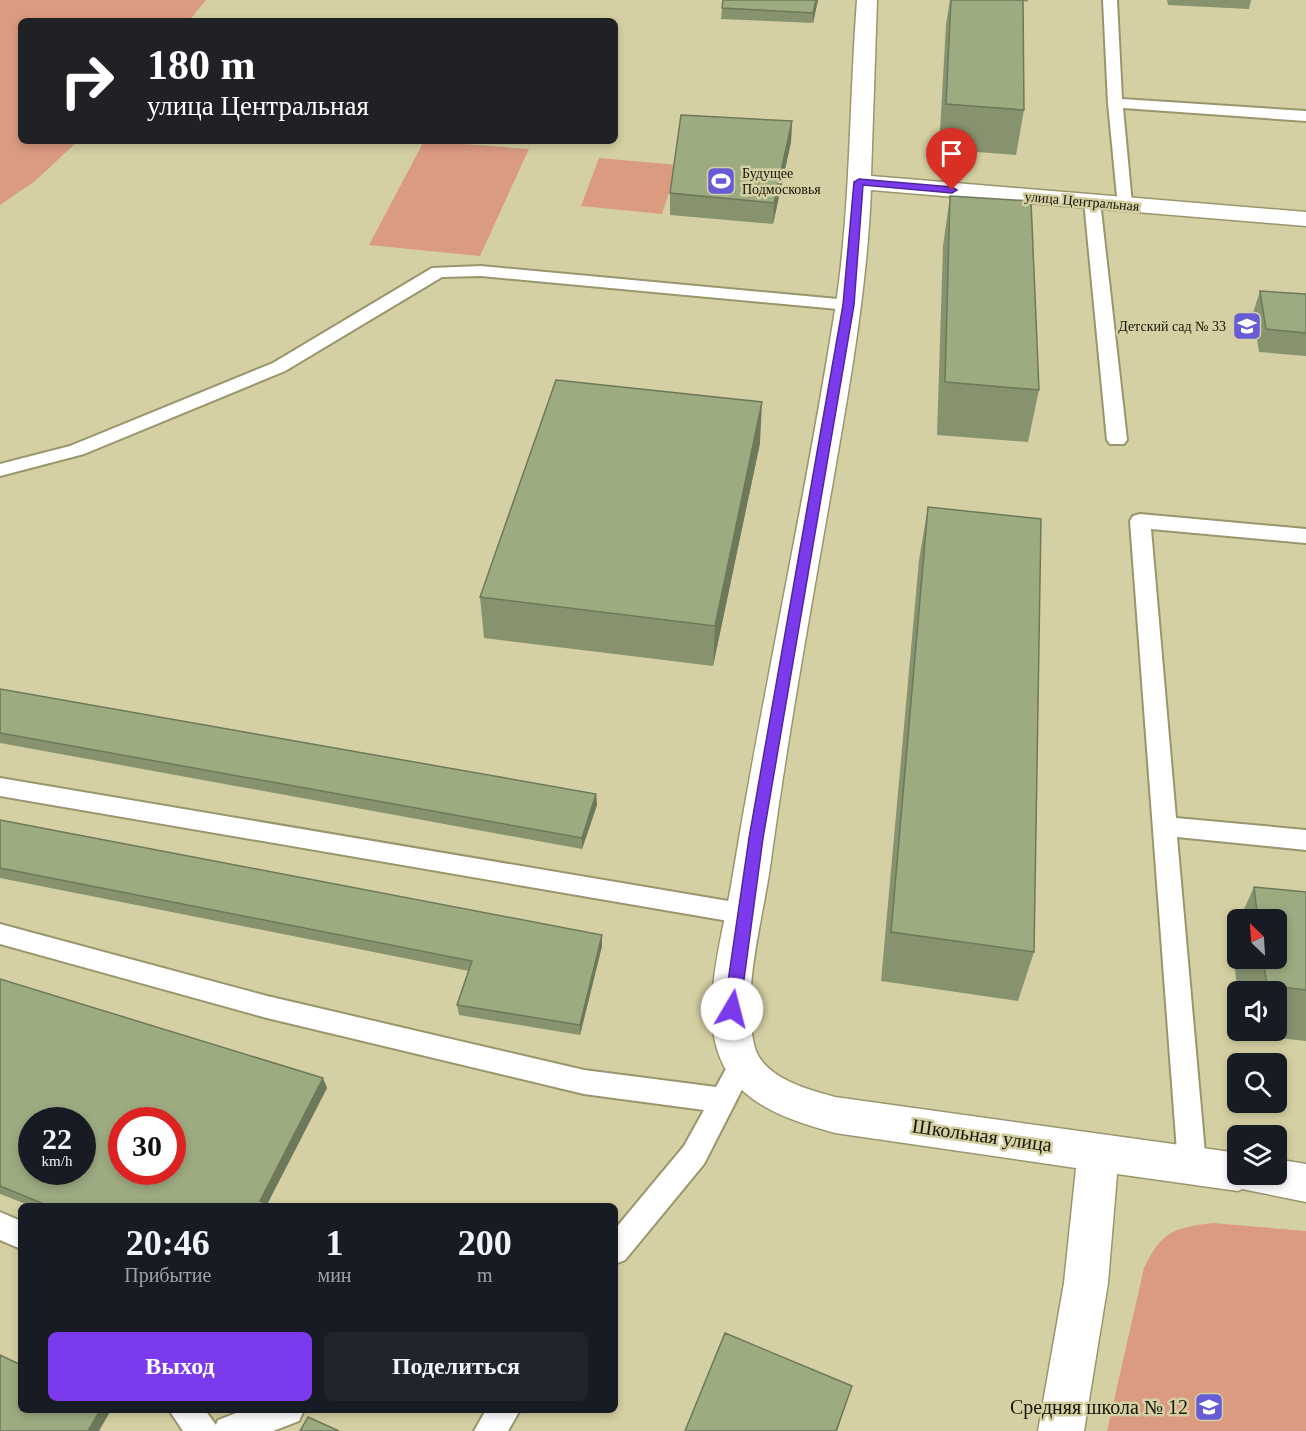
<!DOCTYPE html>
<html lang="ru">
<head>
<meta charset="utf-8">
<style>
	:root { --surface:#171b24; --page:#20242c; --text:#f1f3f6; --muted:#9ea1a6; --accent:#7c3aed }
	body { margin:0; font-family:Georgia,serif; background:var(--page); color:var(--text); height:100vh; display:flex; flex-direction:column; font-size:22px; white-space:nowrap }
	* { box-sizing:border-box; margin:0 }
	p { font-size:20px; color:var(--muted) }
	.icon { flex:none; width:33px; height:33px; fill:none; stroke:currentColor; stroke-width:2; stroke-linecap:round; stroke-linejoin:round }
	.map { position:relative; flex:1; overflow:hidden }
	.side { position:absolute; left:18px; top:1203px; width:600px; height:210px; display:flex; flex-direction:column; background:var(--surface); border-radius:9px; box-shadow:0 3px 9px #0003 }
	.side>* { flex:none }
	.guide { position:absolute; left:18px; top:18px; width:600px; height:126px; border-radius:9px; box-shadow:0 3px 9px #0003; background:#202124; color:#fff; overflow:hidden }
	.needle { width:39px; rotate:335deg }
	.tools { position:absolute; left:1227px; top:909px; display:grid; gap:12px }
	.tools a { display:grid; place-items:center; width:60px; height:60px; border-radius:9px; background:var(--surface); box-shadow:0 3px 9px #0003; font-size:30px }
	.speed { position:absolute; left:18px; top:1107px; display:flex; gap:12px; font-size:30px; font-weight:700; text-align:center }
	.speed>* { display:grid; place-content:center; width:78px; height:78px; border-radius:50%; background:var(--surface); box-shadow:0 3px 9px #0003; line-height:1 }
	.speed small { font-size:15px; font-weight:400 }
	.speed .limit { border:9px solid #d22; background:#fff; color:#111 }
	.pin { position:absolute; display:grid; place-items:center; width:51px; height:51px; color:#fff; margin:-62px -26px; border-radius:50% 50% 50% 0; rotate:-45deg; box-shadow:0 0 6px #0007 }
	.pin .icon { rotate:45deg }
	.me { position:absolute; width:66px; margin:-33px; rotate:8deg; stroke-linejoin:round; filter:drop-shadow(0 0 4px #0008) }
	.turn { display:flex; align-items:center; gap:21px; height:126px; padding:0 30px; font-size:27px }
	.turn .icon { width:78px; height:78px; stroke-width:2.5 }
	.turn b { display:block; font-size:42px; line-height:51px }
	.eta { display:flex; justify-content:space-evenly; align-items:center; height:102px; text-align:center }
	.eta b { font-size:36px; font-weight:700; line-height:42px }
	.primary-button { display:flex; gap:12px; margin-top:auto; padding:12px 30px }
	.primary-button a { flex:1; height:69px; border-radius:9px; background:var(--accent); color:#fff; font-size:24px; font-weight:700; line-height:69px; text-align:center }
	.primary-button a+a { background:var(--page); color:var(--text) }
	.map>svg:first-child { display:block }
	.green { fill:#db9b81 }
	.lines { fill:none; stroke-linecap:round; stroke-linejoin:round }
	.lane-casing { stroke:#9a956b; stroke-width:4 }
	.street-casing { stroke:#9a956b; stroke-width:3 }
	.lane { fill:#fff; fill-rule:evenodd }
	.street { fill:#fff; fill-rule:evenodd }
	.wall { fill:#87936f }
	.shaded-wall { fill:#6e785a }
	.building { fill:#9dab81; stroke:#6e785a; stroke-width:1.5; fill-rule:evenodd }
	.route { fill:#7c3aed; stroke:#51269a; stroke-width:1.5 }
	.labels { text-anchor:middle; stroke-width:5; stroke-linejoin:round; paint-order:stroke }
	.far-poi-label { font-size:14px; fill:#171505; stroke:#d5d0a3; text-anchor:start }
	.far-street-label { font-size:14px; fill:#171505; stroke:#d5d0a3 }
	.near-street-label { font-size:20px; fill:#171505; stroke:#d5d0a3 }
	.near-poi-label { font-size:20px; fill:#171505; stroke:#d5d0a3; text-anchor:end }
</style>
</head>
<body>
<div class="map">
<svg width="1306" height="1431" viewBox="0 0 1306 1431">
	<rect width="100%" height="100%" fill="#d5d0a3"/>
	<path class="green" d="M0 0H206L189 21H21V141H78L35 181 0 205Z
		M424 141 529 149 480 256 369 245Z
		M599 158 678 165 662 214 581 206Z
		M1213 1223 1306 1231V1431H1107L1144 1268C1162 1231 1173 1228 1213 1223Z"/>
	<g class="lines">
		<g class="lane-casing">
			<path id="lane" d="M1103 0H1117L1122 99 1306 111V121L1123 108 1132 204 1130 207H1118L1108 103Z
				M1092 196 1100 201 1127 440 1124 444H1110L1107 440 1084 201Z
				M481 266 849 300 858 305 849 310 481 276 442 277 285 371 84 454 0 476V464L70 446 273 363 432 268Z
				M1140 514 1306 529V543L1151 529 1176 818 1306 830V850L1177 837 1206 1165 1202 1174 1192 1178 1182 1174 1178 1165 1130 521 1133 516Z
				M0 778 746 904 755 907 758 914 755 921 746 924 0 796Z
				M0 924 267 996 584 1070 716 1087 734 1054 743 1050 752 1054 756 1062 704 1164 625 1260 615 1264V1229L684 1146 704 1110 584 1094 267 1018 0 944Z
				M0 1212 21 1221V1249L0 1240Z
				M169 1410H205L216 1425 218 1420 244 1410H304L299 1421 273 1431H183Z
				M486 1410H520L508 1431H474Z"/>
		</g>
		<g class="street-casing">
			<path id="street" d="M857 0H877L871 176 1306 212V226L871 190C867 290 849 389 832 487 810 612 788 735 771 860 764 916 740 993 755 1048 764 1078 809 1090 835 1097L1238 1153V1174H1276V1159L1306 1164V1202L1242 1189 1238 1191 1117 1174 1108 1283 1084 1431H1038L1064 1283 1076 1168 835 1133C786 1119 733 1103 717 1049 702 1000 724 930 732 880 763 690 805 501 835 310 851 208 849 103 857 0Z"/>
		</g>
		<use href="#lane" class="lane"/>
		<use href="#street" class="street"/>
	</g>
	<path class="wall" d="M723 0H818L813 23 721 19Z
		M950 0H1028L1027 2 1023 1 1024 110 1016 155 939 149 946 24Z
		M1167 0H1251L1249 9 1168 5Z
		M792 121 791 142 773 224 670 215V193Z
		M950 196 1039 390 1028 442 937 435 943 246Z
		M1260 291 1306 294V356L1259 352 1253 313Z
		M760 443 713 666 484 638 480 597Z
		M928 507 1034 952 1018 1001 881 981 919 560Z
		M0 689 596 794 597 805 582 849 0 743Z
		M0 820 602 935V946L580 1035 459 1015 457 1005 469 971 0 878Z
		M1254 887 1306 892V1041L1242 1034V1030H1276V992H1238V995L1231 937 1238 922V958H1276V920H1239Z
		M0 979 327 1088 268 1203 275 1206H31L0 1194Z"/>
	<path class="shaded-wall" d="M816 0H818L813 23V13Z
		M792 121 791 142 773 224 774 203Z
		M762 402 760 443 713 666 715 626Z
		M596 794 597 805 582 849V838Z
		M602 935V946L580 1035V1025Z
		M323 1078 327 1088 266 1206 260 1201Z
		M852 1386 837 1431H836Z
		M100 1410H111L99 1431H88Z"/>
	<path class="building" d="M723 0H816L813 13 722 8Z
		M951 0H1023L1024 110 946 104Z
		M681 115 792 121 774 203 670 193Z
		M950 196 1031 201 1039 390 945 382Z
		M1260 291 1306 294V333L1266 329Z
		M556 380 762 402 715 626 480 597Z
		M928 507 1041 519 1034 952 891 932Z
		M0 689 596 794 582 838 0 733Z
		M0 820 602 935 580 1025 457 1005 472 961 0 868Z
		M1254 887 1306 892V990L1267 985 1263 958H1276V920H1258Z
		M0 979 323 1078 260 1201 275 1206H49L0 1186ZM32 1120H82V1172H32ZM122 1120H172V1172H122Z
		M725 1333 852 1386 836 1431H685Z
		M0 1355 21 1365V1410H100L88 1431H0Z
		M308 1417 339 1431H300Z"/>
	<path class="route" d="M859 179 952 187 957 190 952 193 863 185 854 305 763 838 740 1009 738 1014H727L724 1009 749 838 843 305 854 182Z"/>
	<defs>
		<g id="stadium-square" transform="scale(1.5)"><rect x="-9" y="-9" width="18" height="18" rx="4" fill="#665cd5" stroke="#d5d0a3"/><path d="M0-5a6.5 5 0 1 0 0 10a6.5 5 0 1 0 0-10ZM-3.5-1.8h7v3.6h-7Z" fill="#fff"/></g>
		<g id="school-square" transform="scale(1.5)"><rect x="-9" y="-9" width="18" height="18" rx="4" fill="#665cd5" stroke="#d5d0a3"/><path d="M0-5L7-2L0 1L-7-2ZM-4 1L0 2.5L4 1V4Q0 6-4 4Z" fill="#fff"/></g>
	</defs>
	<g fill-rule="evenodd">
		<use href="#stadium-square" x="721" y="181"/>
		<use href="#school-square" x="1247" y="326"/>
		<use href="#school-square" x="1209" y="1407"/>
	</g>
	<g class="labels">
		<g class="far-poi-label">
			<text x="742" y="178">Будущее<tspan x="742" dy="16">Подмосковья</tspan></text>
			<text x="1226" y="331" text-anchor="end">Детский сад № 33</text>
		</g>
		<g class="far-street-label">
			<text transform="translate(1082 201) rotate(5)" y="5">улица Центральная</text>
		</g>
		<g class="near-street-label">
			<text transform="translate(982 1135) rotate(8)" y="7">Школьная улица</text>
		</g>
		<g class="near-poi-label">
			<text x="1188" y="1414">Средняя школа № 12</text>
		</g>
	</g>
</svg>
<div class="tools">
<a><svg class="needle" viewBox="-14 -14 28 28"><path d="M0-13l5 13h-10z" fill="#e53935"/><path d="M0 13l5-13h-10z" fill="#9ea1a6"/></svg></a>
<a><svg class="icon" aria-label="sound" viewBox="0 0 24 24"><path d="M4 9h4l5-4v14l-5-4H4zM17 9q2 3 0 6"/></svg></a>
<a><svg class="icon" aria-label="search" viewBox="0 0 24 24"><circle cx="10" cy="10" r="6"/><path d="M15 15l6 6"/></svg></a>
<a><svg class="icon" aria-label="layers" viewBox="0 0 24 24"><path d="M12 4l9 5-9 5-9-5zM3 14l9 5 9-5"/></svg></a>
</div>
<div class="speed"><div>22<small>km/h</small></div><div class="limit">30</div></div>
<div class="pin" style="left:952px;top:190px;background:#d93025"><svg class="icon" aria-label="arrive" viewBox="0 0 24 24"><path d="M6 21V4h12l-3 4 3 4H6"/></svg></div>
<svg class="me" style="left:732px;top:1009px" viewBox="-20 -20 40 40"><circle r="19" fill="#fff"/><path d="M0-13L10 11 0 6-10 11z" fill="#7c3aed"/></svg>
<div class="guide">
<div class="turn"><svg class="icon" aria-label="right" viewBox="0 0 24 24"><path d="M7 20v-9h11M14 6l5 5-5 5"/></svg><div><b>180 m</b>улица Центральная</div></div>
</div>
<section class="side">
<div class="eta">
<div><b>20:46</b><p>Прибытие</p></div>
<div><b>1</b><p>мин</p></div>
<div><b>200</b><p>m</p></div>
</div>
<div class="primary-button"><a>Выход</a><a>Поделиться</a></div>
</section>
</div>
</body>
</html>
